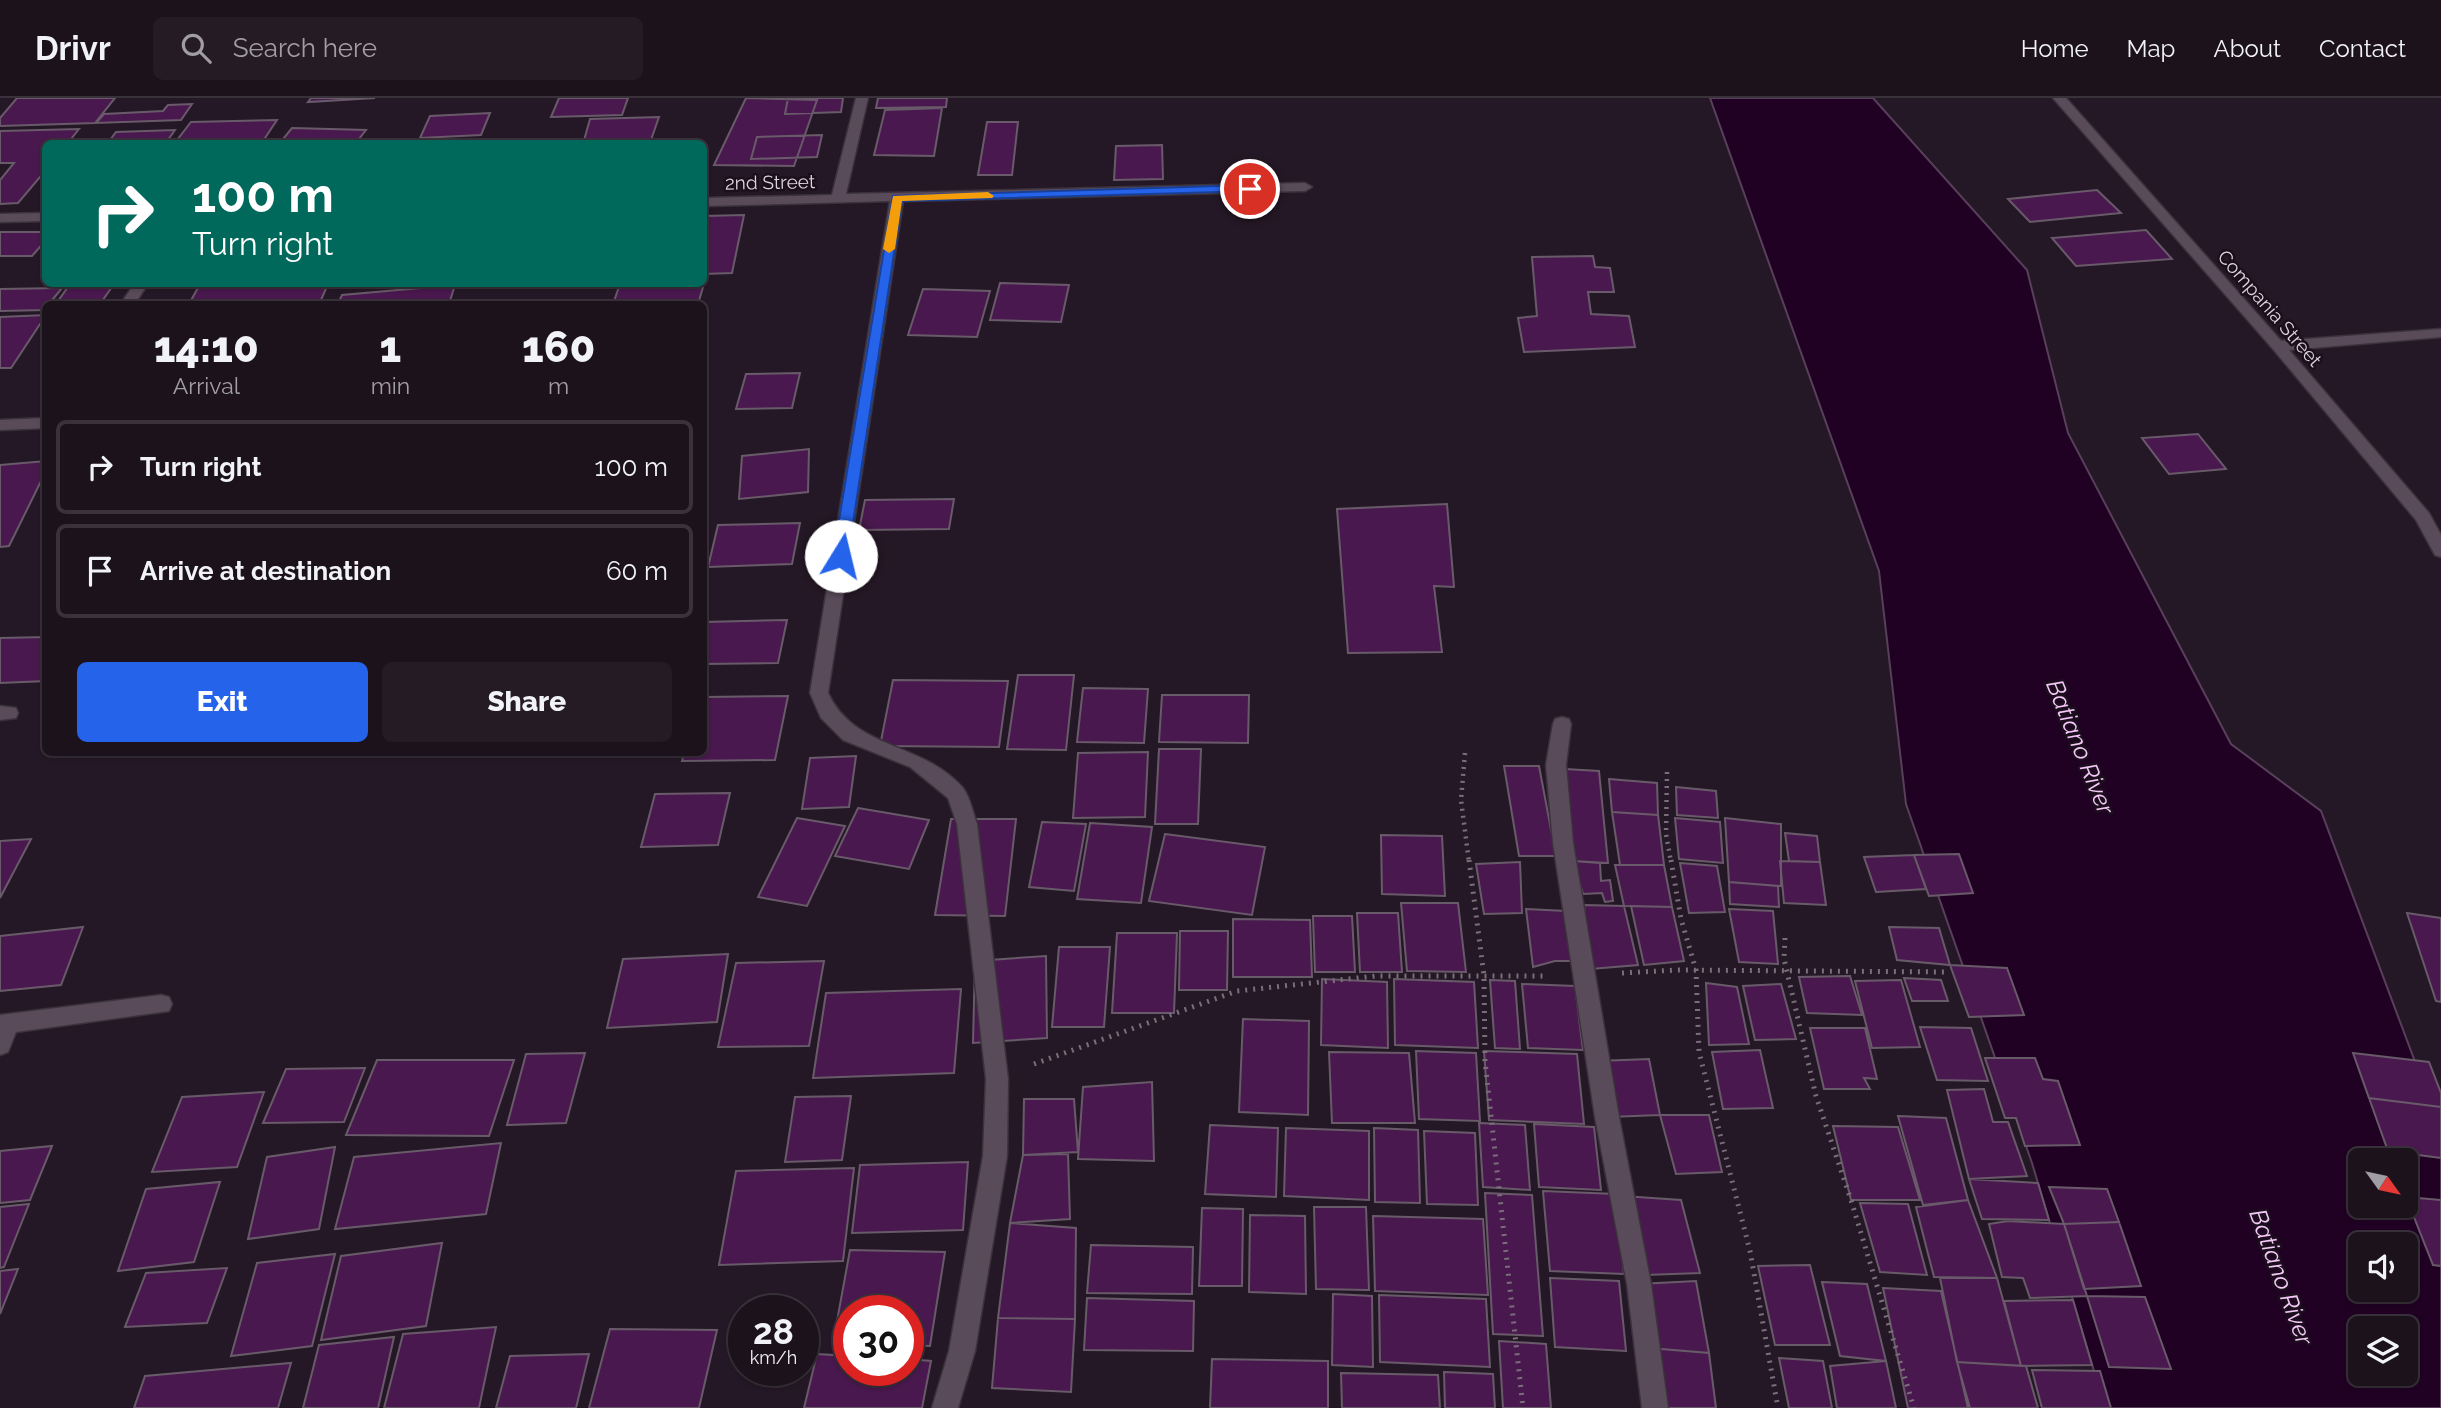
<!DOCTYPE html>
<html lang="en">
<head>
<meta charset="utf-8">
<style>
	:root { --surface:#1c121c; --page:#251b25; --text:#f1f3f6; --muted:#a09ea3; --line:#3a323b; --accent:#2563eb }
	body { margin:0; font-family:Raleway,sans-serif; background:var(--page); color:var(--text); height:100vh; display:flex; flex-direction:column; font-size:26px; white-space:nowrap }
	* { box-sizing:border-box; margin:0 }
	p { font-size:23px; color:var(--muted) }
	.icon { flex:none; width:38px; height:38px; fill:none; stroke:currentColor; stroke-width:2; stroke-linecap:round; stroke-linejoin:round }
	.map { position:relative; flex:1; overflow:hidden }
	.details { position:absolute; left:42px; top:203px; width:665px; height:455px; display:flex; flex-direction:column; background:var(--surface); border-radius:10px; box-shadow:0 2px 5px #0004,0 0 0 2px var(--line) }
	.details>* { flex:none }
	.top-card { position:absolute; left:42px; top:42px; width:665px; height:147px; border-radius:10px; box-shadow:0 2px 5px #0004,0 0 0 2px var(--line); background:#00695c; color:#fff; overflow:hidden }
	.needle { width:46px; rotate:123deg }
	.tools { position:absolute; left:2348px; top:1050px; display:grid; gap:14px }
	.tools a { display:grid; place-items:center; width:70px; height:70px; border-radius:10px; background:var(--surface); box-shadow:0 2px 5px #0004,0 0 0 2px var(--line); font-size:35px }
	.speed { position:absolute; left:728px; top:1197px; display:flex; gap:14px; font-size:35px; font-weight:700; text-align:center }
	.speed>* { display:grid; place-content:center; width:91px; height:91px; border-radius:50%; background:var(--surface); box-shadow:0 2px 5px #0004,0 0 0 2px var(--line); line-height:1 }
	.speed small { font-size:18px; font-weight:400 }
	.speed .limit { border:10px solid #d22; background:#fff; color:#111 }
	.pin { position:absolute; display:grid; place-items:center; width:60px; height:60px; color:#fff; margin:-30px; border:4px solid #fff; border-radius:50%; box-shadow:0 2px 7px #0007 }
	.me { position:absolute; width:77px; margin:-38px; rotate:9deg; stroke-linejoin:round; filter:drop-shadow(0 0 5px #0008) }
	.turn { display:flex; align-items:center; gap:24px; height:147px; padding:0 35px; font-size:32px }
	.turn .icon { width:91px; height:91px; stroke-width:2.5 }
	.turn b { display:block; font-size:49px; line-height:60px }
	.eta { display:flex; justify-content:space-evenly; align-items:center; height:119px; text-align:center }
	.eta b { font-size:42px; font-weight:800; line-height:49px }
	.button { display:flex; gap:14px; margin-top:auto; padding:14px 35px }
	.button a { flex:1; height:80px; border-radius:10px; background:var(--accent); color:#fff; font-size:28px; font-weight:800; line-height:80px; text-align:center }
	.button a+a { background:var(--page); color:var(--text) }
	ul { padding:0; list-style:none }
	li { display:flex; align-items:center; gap:21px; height:94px; margin:0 14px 10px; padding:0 21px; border:4px solid var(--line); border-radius:10px }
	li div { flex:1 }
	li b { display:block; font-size:26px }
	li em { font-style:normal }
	header { display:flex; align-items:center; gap:42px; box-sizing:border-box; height:98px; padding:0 35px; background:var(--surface); border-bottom:2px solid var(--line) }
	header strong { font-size:33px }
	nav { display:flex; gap:38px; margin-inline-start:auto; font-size:24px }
	.search { width:490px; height:63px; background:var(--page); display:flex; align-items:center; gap:18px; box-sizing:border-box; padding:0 24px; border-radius:10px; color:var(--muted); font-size:26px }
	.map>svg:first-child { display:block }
	.water { fill:#200023; stroke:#583f5a; stroke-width:2; fill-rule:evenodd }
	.building { fill:#49184e; stroke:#695a6a; stroke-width:2 }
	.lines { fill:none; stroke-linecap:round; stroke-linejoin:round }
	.service-casing { stroke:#3b323c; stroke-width:3 }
	.minor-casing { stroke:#3b323c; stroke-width:3 }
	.tertiary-casing { stroke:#3b323c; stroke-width:3 }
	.path-far1 { stroke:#796e79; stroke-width:4.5; stroke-dasharray:2 5; stroke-linecap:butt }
	.path { stroke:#796e79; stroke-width:5; stroke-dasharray:2 6; stroke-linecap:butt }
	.service { fill:#5a4b5b; fill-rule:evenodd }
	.minor { fill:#5a4b5b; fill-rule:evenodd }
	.tertiary { fill:#5a4b5b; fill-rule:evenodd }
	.route { fill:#2563eb; stroke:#184099; stroke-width:2 }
	.slow { fill:#f59e0b }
	.labels { text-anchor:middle; stroke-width:5; stroke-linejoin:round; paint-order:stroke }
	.far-street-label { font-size:19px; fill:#dcd3dc; stroke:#1c0f1d }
	.water-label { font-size:24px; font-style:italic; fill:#f6c8f9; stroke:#1c0f1d }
</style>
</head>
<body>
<header>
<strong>Drivr</strong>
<div class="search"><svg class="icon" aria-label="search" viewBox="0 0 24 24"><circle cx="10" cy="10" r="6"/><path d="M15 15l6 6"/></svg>Search here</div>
<nav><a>Home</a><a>Map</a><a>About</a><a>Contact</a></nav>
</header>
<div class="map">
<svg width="2441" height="1310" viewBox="0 0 2441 1310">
	<rect width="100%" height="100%" fill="#251826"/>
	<path class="water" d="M1710 0H1873L2027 172 2068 335 2231 646 2321 713 2441 1033V1310H2105L2032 1065 1906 706 1879 473ZM2361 1062H2406V1108H2361ZM2361 1146H2406V1192H2361ZM2361 1230H2406V1276H2361Z"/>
	<path class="building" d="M17 0H115L95 25 0 28V20Z
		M311 0H375L308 4Z
		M559 0H628L622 17 551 19Z
		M746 0 817 2 794 68 714 67Z
		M788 0H843L841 14 785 16Z
		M878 0H947L946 9 876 10Z
		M192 6 181 22 96 25 104 16 163 13 168 7Z
		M942 10 934 58 874 57 885 12Z
		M490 15 481 37 420 40 430 18Z
		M659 19 651 42 689 41 688 46H583L590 21Z
		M277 22 261 46H174L191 24Z
		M987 24H1018L1012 77H978Z
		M292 30 366 32 355 46H279Z
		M79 31 67 46H46V72L18 105 0 106V82L14 65H0V33Z
		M175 32 165 46H71L110 42 116 34Z
		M822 37 817 59 751 61 757 39Z
		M1162 47 1163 81 1114 82 1116 48Z
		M2097 92 2121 115 2030 124 2008 101Z
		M744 117 732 175 704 176V118Z
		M2146 132 2172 161 2076 168 2052 140Z
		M0 134H46V142L32 158H0Z
		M1593 158 1595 169 1610 170 1614 194H1588L1591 216 1629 218 1635 249 1524 254 1518 220 1537 218 1532 159Z
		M704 179H706L698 206H613L620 186H704Z
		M1000 185 1069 187 1061 224 990 222Z
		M70 186H114L100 206H56Z
		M200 186H328L321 202 259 206H189Z
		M455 187 449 206H338L342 197Z
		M62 190 49 206H46L45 212 0 213V191Z
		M923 191 990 193 977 239 908 237Z
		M46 217 11 270H0V219Z
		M800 275 792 310 736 311 746 276Z
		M2198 336 2226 371 2169 376 2142 340Z
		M809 351 808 394 739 401 742 358Z
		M46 363V373L9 448 0 449V367Z
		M954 401 949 431 859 432 865 402Z
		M1447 406 1454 489 1434 488 1442 554 1348 555 1337 411Z
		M800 425 792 466 708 469 718 427Z
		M787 522 778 565 704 566V524Z
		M46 539V583L0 585V540Z
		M1018 577H1074L1066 652 1007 651Z
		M893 582 1008 583 999 649 880 648Z
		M1083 590 1148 591 1144 645 1077 644Z
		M1162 597H1249L1248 645 1159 644Z
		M788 598 775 662 682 663 685 654H704V599Z
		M1159 651H1201L1198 726H1155Z
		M1148 654 1145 719 1073 720 1078 655Z
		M856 658 849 709 802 711 810 660Z
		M1504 668H1539L1556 758H1519Z
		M1565 671 1599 673 1608 765 1573 763Z
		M1609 681 1657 685 1658 717 1612 714Z
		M1676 689 1716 693 1718 720 1677 717Z
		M730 695 718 747 641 749 655 696Z
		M858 710 929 722 909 771 835 758Z
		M1612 714 1658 717 1664 767H1620Z
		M797 720 845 728 807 808 758 799Z
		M1675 720 1720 724 1723 765 1679 761Z
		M1725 720 1781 726V788L1729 784Z
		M951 721H1016L1005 818 935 817Z
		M1042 724 1086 726 1074 793 1029 789Z
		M1090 725 1152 729 1141 805 1077 801Z
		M1785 735 1817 738 1820 764 1789 763Z
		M1165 736 1265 749 1252 817 1149 803Z
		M1381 737 1442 738 1445 798 1382 796Z
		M31 741 0 800V743Z
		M1959 756 1973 795 1929 798 1914 757Z
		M1914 757 1926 791 1876 794 1864 759Z
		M1573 763 1600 765 1601 783 1610 782 1613 803 1605 804 1602 795 1583 796Z
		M1780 763 1820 764 1826 807 1784 805Z
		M1520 764 1522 815 1484 816 1476 766Z
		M1680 765 1717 768 1725 814 1689 815Z
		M1615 767H1664L1672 809 1624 808Z
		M1729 784 1778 788 1779 809 1730 806Z
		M1401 805H1458L1466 874 1407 873Z
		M1584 807 1624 808 1638 867 1591 871Z
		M1631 808 1672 809 1684 863 1644 867Z
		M1526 811 1566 813 1573 863H1555L1533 869Z
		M1729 811 1773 813 1778 866 1739 864Z
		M1357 815H1398L1402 874H1360Z
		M2407 815 2441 820V904L2436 903Z
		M1313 818H1352L1355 874H1315Z
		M1233 821 1310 822 1312 879H1233Z
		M83 829 61 887 0 893V838Z
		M1889 829 1939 830 1950 867 1897 862Z
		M1180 833H1228L1227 892H1179Z
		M1117 835H1177L1174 915H1112Z
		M1059 849H1110L1104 929H1052Z
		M728 856 717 924 607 930 623 861Z
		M1046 858 1047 940 973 945 975 863Z
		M824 863 809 948 718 949 736 865Z
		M1950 867 2007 870 2024 917 1969 919Z
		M1850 878 1862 917 1807 915 1799 879Z
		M1904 880 1941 882 1948 903H1912Z
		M1322 881 1387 884 1388 950 1321 947Z
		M1394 881 1474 884 1478 950 1395 947Z
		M1490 882 1515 883 1520 951 1495 950Z
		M1901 882 1920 949 1872 950 1855 883Z
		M1706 885 1737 889 1749 946 1709 947Z
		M1522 886 1575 888 1583 952 1528 950Z
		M1781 886 1796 941 1755 942 1743 888Z
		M961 891 954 975 813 980 826 895Z
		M1243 921 1309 923 1308 1017 1239 1014Z
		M1920 929 1971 930 1988 983 1937 982Z
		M1810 930H1865L1877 981 1864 980 1870 991H1824Z
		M1760 952 1773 1010 1723 1011 1712 954Z
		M1416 953 1476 955 1480 1023 1419 1021Z
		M1484 953 1577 956 1584 1026 1489 1022Z
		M1329 954 1409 955 1415 1025H1332Z
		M585 955 566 1025 507 1027 526 956Z
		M2353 955 2429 964 2441 995V1009L2369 1000Z
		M1985 960H2035L2043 981 2058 983 2080 1047 2025 1048 2016 1020H2005Z
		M1649 961 1660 1017 1609 1019 1599 963Z
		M377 962H514L489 1038 346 1037Z
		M365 970 344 1024 263 1025 286 971Z
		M1152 984 1154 1063 1078 1061 1083 989Z
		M1984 991 1993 1024H2008L2027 1078 1969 1081 1947 992Z
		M264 994 237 1069 152 1074 182 999Z
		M851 998 842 1062 785 1064 795 999Z
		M2369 1000 2441 1009V1060L2388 1053Z
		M1024 1001H1074L1078 1054 1023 1057Z
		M1660 1017H1709L1722 1074 1676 1076Z
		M1898 1018 1946 1020 1968 1102 1923 1107Z
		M1479 1025 1525 1027 1530 1092 1483 1089Z
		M1534 1026 1594 1029 1601 1092 1539 1089Z
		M1210 1027 1278 1030 1276 1099 1205 1096Z
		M1833 1028 1898 1029 1920 1102H1851Z
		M1286 1030 1369 1033V1102L1284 1098Z
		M1374 1030 1418 1032 1420 1105 1375 1104Z
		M1424 1033 1475 1035 1478 1107 1427 1106Z
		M501 1045 486 1116 335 1131 354 1059Z
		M52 1048 30 1102 0 1105V1053Z
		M335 1049 319 1131 248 1141 267 1059Z
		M1068 1056 1070 1121 1010 1125 1023 1057Z
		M968 1064 963 1132 852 1135 860 1067Z
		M854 1070 843 1163 719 1167 736 1073Z
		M1969 1081 2038 1085 2049 1122 1982 1121Z
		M220 1084 194 1164 118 1173 146 1091Z
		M2049 1089 2107 1091 2119 1124 2064 1126Z
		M1543 1093 1615 1096 1624 1176 1550 1173Z
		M1485 1095 1532 1097 1543 1238 1493 1236Z
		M1623 1098 1681 1102 1700 1175 1645 1177Z
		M2406 1099 2441 1102V1168L2433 1167Z
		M1968 1102 1997 1180 1934 1179 1916 1109Z
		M1860 1105 1908 1106 1927 1177 1880 1174Z
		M29 1106 4 1169 0 1170V1109Z
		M1314 1109H1366L1369 1192 1316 1191Z
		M1202 1110 1243 1111 1242 1188H1199Z
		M1250 1117 1305 1118 1306 1196 1249 1194Z
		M1373 1118 1483 1121 1488 1197 1375 1193Z
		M2008 1123 2064 1126 2087 1198 2030 1200 2023 1180 2002 1179 1989 1126Z
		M2119 1124 2141 1188 2084 1191 2064 1126Z
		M1010 1125 1076 1130 1075 1221 998 1220Z
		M442 1145 426 1228 321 1242 341 1158Z
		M1091 1147 1193 1149 1192 1196 1087 1195Z
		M850 1152 945 1154 930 1248 908 1247V1213H849V1245H833Z
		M335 1156 312 1248 231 1258 257 1165Z
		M1810 1167 1830 1247H1775L1758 1168Z
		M227 1170 207 1225 125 1229 146 1175Z
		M18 1171 0 1216V1173Z
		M1550 1180 1619 1183 1626 1253 1555 1249Z
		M1940 1180H1997L2021 1268 1957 1264Z
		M1696 1183 1709 1255 1649 1250 1639 1186Z
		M1822 1184 1867 1186 1886 1263 1840 1258Z
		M1883 1190 1941 1193 1968 1310H1908Z
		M1333 1196 1372 1198 1373 1269 1332 1267Z
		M1379 1197 1486 1201 1490 1269 1380 1264Z
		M2087 1198 2145 1199 2171 1271 2109 1269Z
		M1087 1200 1194 1203 1193 1253 1084 1252Z
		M2073 1202 2092 1267 2021 1268 2004 1203Z
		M998 1220 1075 1221 1071 1294 992 1290Z
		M496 1229 479 1310H384L403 1236Z
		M610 1231 717 1232 699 1310H589Z
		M394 1239 378 1310H303L319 1247Z
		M1499 1243 1546 1246 1551 1310H1503Z
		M1649 1250 1709 1255 1716 1310H1657Z
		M589 1256 576 1310H496L510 1258Z
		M817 1256 849 1258V1272H908V1261L931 1263 922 1310H804Z
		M1779 1260 1823 1263 1832 1310H1789Z
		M1212 1261 1328 1263V1310H1210Z
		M1886 1263 1896 1310H1837L1830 1268Z
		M1957 1264 2026 1268 2038 1310H1970Z
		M291 1265 278 1310H134L145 1278Z
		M2032 1272 2100 1273 2111 1310H2042Z
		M1444 1274 1493 1276 1495 1310H1445Z
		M1341 1275 1438 1277 1440 1310H1342Z"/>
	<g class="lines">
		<g class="service-casing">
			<path id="service" d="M134 186H148L136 204H126L124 201Z"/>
		</g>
		<g class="minor-casing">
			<path id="minor" d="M856 0H868L846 96 1305 85 1312 89 1305 93 903 103 828 595C855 653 922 643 963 690 970 699 973 715 977 726L1008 981 1007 1058 975 1253 958 1310H932L949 1253 983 1058 986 981 957 726 948 700 910 669 843 642 821 620 810 595 890 103 704 108V100L832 97Z
				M46 115V123L0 124V116Z
				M2441 231V239L2278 253 2270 248 2278 243Z
				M46 320V330L0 332V322Z
				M0 608 16 610 18 615 16 620 0 622Z
				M1562 619 1569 621 1571 626 1566 667 1573 745 1619 1019 1651 1186 1668 1310H1642L1627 1186 1595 1019 1553 745 1546 667 1553 626 1555 621Z
				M161 897 169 899 172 906 169 913 16 934 8 954 0 957V917Z"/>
		</g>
		<g class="tertiary-casing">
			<path id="tertiary" d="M2053 0H2066L2283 245 2429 415 2441 437V459L2435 457 2416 422 2273 251Z"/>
		</g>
		<path class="path-far1" d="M1465 655 1461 702 1469 764
			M1667 674 1666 736 1671 764"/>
		<path class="path" d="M1469 762 1484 878 1485 963 1523 1310
			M1671 762 1681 821 1696 872 1699 954 1750 1153 1778 1310
			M1785 840 1784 861 1816 998 1851 1102 1914 1310
			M1622 875 1677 872 1946 874
			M1034 966 1237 893 1376 878H1547"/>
		<use href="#service" class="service"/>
		<use href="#minor" class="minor"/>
		<use href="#tertiary" class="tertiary"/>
	</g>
	<path class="route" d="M1250 87 1256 91 1254 93 902 103 848 458 846 461H835L833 458 893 98Z"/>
	<path class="slow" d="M988 94 994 98 992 100 902 103 895 151 889 155 883 151 893 98Z"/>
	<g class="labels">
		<g class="far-street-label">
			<text transform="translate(770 84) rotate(-1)" y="7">2nd Street</text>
			<text transform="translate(2270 210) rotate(49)" y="7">Compania Street</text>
		</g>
		<g class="water-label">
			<text transform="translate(2080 649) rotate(68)" y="8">Batiano River</text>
			<text transform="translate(2281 1179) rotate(70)" y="8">Batiano River</text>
		</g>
	</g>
</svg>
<div class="tools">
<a><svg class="needle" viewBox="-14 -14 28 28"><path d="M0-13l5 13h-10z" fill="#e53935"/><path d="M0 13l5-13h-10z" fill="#a09ea3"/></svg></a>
<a><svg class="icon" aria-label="sound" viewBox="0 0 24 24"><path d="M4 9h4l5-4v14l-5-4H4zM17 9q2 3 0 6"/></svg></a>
<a><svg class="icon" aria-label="layers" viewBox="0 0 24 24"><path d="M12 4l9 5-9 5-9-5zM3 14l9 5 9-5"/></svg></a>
</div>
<div class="speed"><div>28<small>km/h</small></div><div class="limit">30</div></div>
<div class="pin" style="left:1250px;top:91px;background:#d93025"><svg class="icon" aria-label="arrive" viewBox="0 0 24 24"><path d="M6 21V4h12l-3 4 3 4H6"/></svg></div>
<svg class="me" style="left:841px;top:458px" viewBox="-20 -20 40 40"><circle r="19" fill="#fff"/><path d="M0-13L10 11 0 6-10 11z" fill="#2563eb"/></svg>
<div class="top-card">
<div class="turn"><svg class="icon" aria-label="right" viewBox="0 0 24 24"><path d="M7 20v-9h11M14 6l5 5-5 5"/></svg><div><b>100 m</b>Turn right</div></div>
</div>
<section class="details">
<div class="eta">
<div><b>14:10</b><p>Arrival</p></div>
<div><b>1</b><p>min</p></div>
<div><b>160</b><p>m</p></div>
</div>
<ul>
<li><svg class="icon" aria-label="right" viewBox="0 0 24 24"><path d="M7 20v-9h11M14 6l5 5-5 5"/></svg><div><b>Turn right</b></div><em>100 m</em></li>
<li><svg class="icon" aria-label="arrive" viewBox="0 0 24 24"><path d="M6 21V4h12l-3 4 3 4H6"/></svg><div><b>Arrive at destination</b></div><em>60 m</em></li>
</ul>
<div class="button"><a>Exit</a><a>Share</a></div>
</section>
</div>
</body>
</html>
